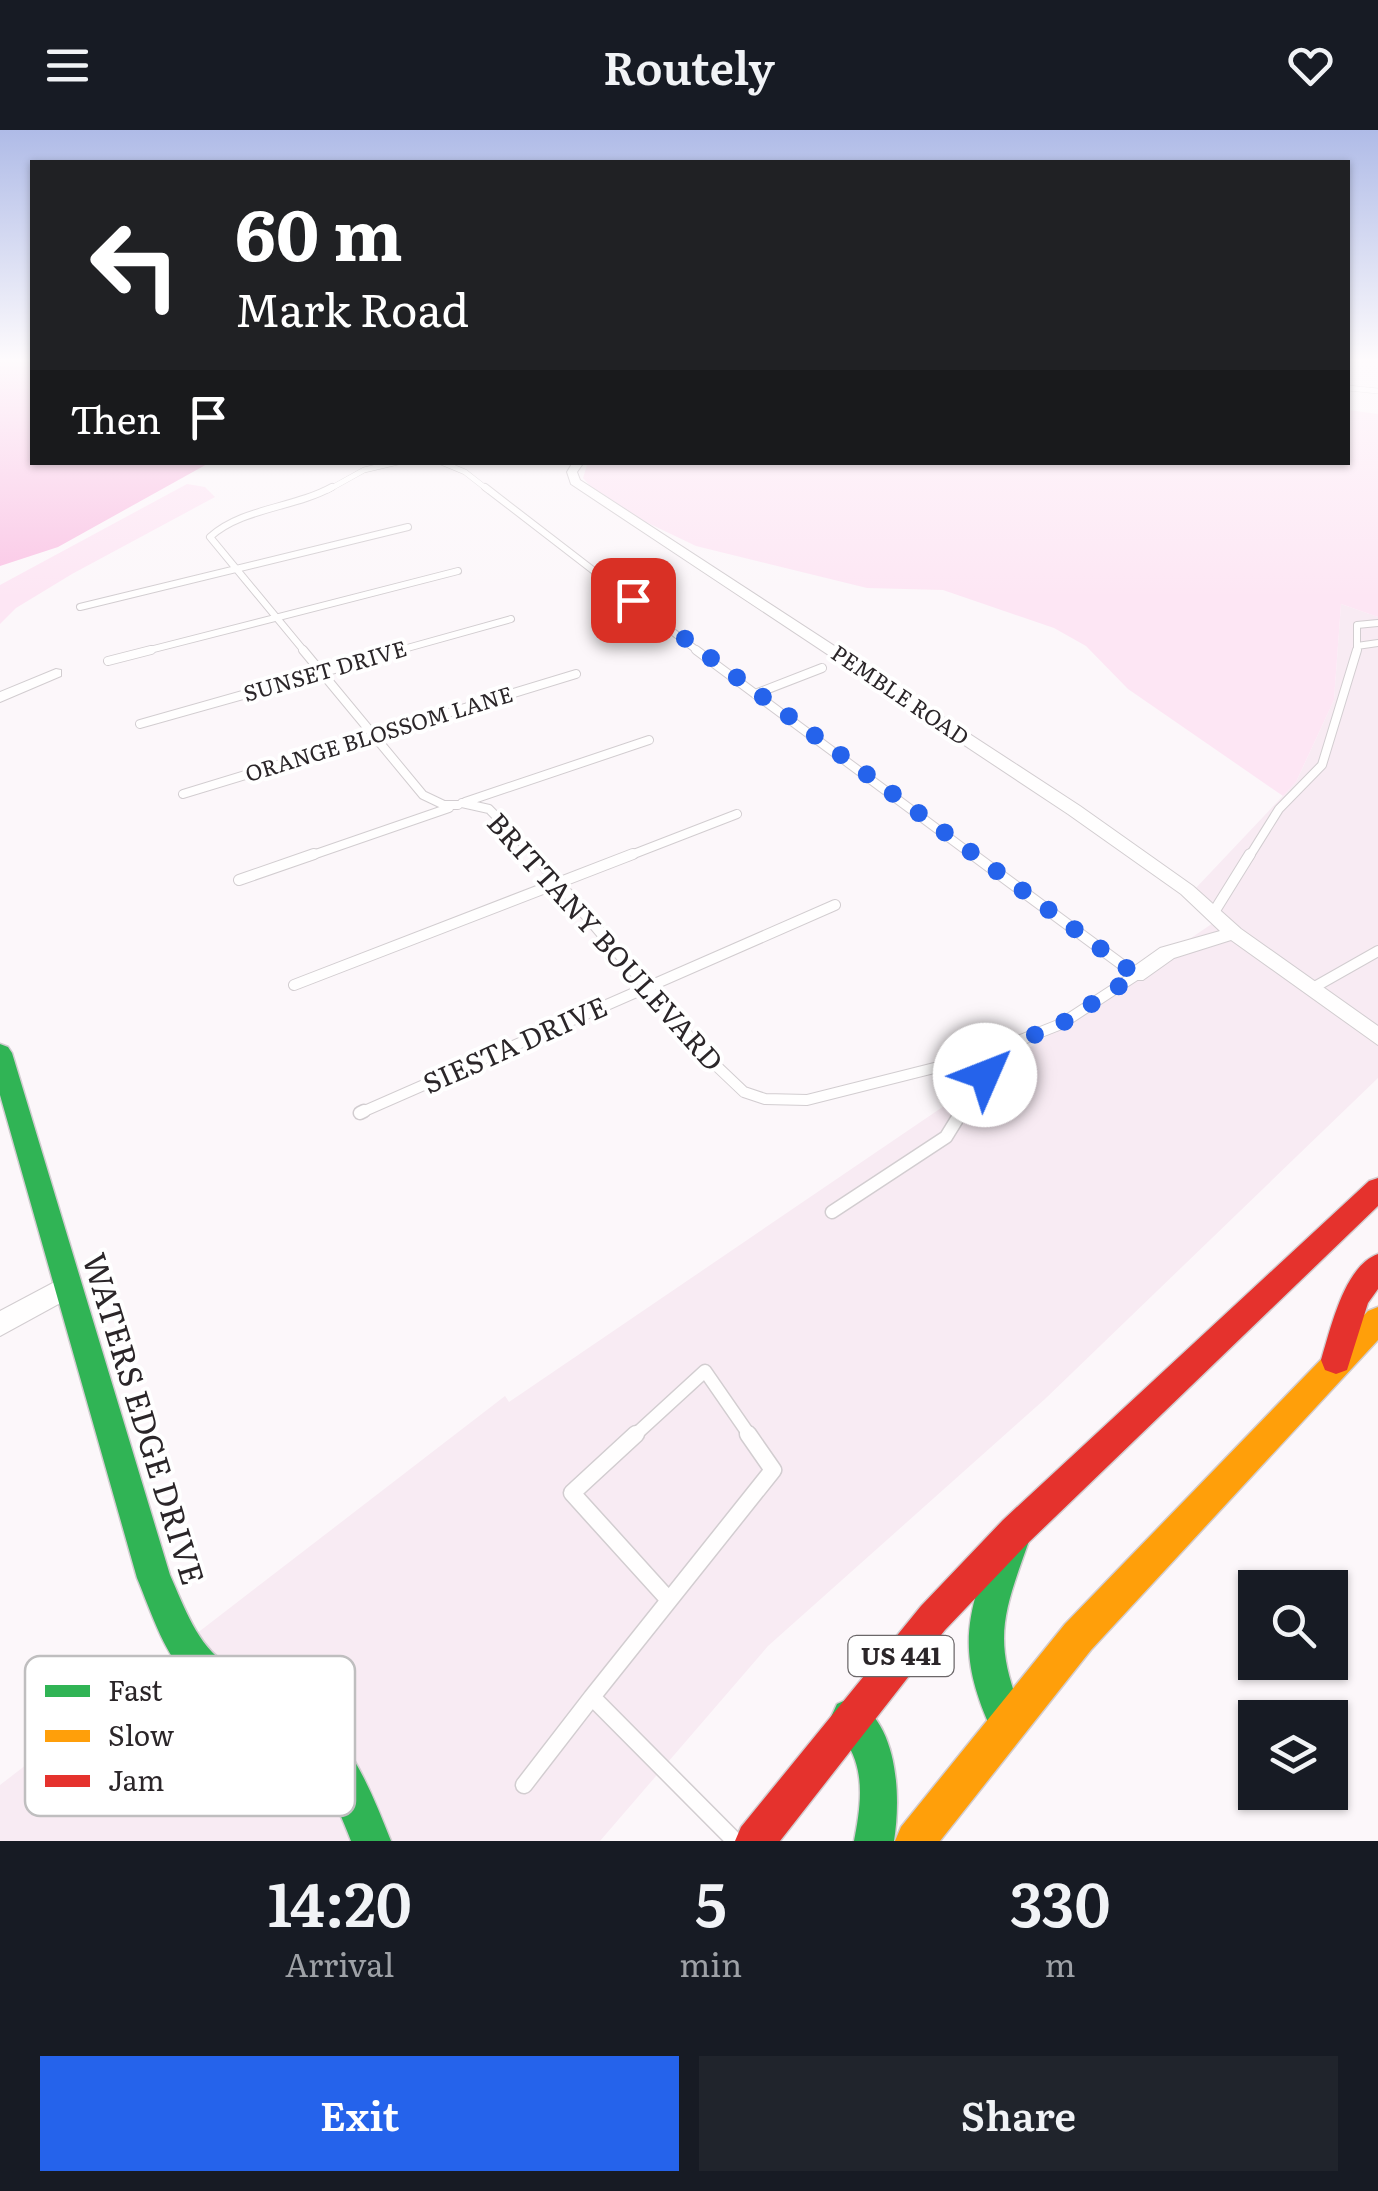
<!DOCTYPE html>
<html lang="en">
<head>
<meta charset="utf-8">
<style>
	:root { --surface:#171b24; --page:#20242c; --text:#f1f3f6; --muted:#9ea1a6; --accent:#2563eb }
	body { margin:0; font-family:Literata,serif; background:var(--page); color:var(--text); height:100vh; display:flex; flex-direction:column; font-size:38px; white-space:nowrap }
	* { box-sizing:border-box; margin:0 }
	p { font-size:32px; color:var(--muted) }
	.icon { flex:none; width:55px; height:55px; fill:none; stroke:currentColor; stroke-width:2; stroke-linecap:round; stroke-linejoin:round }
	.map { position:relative; height:1711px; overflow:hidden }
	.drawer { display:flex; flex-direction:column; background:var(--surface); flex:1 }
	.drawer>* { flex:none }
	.guide { position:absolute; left:30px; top:30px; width:1320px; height:305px; border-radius:0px; box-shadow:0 2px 8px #0004; background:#202124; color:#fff; overflow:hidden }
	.controls { position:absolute; left:1238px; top:1440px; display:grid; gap:20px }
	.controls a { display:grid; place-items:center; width:110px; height:110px; border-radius:0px; background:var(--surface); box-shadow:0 2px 8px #0004; font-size:50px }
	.pin { position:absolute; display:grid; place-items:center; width:85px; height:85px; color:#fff; margin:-42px; border-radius:20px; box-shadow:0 5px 15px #0006 }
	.me { position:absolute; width:110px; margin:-55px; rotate:46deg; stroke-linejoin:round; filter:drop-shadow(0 0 8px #0008) }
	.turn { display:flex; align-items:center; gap:35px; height:210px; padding:0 40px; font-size:45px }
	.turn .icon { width:130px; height:130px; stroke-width:2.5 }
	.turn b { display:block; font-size:70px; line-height:85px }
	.then { display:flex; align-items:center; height:95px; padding:0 40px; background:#0003; gap:20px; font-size:38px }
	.eta { display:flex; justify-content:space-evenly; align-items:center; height:170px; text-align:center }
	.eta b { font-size:60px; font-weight:600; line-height:70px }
	.action { display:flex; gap:20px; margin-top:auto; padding:20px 40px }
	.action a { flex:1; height:115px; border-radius:0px; background:var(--accent); color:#fff; font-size:40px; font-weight:600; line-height:115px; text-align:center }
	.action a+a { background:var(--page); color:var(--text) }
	header { display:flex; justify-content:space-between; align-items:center; height:130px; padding:0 40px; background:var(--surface); font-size:45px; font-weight:600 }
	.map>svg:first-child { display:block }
	.built { fill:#f8ebf3 }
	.green { fill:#fde6f4 }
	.water { fill:#fac5e5 }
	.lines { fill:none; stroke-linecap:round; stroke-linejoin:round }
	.lane-far5-casing { stroke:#d2cdd0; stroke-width:6 }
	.lane-far4-casing { stroke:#d2cdd0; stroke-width:8 }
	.lane-far3-casing { stroke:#d2cdd0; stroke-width:10 }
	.lane-far2-casing { stroke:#d2cdd0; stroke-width:12 }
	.lane-far1-casing { stroke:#d2cdd0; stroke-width:15 }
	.lane-casing { stroke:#d2cdd0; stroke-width:19 }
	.street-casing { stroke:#d2cdd0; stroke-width:2 }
	.fast-casing { stroke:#d2cdd0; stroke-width:3 }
	.slow-casing { stroke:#d2cdd0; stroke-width:3 }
	.jam-casing { stroke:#d2cdd0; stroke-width:3 }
	.lane-far5 { stroke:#fffefe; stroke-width:5 }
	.lane-far4 { stroke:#fffefe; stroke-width:6 }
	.lane-far3 { stroke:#fffefe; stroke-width:8 }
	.lane-far2 { stroke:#fffefe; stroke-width:10 }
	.lane-far1 { stroke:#fffefe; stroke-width:12 }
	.lane { stroke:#fffefe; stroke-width:16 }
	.street { fill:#fffefe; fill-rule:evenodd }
	.fast { fill:#30b455; fill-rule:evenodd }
	.slow { fill:#ff9f0a; fill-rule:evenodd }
	.jam { fill:#e5322d; fill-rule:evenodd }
	.route { stroke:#2563eb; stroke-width:18; stroke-dasharray:0 32.4 }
	.labels { text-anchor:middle; stroke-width:8; stroke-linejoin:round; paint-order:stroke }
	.far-street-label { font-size:22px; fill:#2b2629; stroke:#fff }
	.shield { fill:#fff; stroke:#6b6769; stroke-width:2.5 }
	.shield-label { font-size:25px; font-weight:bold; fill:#2b2629 }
	.street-label { font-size:28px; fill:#2b2629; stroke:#fff }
	.near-street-label { font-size:32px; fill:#2b2629; stroke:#fff }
	.key { fill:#fff; stroke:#bfbebf; stroke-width:2.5 }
	.key-label { font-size:28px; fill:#2b2629 }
</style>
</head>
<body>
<header><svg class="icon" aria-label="menu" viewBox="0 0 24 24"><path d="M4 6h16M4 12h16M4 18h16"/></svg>Routely<svg class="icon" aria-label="heart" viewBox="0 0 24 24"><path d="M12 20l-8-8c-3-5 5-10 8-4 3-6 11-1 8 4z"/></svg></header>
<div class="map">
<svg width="1378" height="1711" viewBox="0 0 1378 1711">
	<rect width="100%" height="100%" fill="#fcf7fa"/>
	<path class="built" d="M1341 474 1378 487V948L1045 1269 768 1516 600 1711H0V1655L505 1266 509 1272 1216 791 1213 773 1194 760 1296 652 1334 570Z"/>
	<path class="green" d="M1348 280 1378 284V487L1341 474 1334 570 1296 652 1283 666 1128 559 1086 516 1054 498 943 460 867 458 696 416 606 373 583 348 588 332H1348Z
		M187 354 205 357 215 367 72 444 16 478 0 494V455Z"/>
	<path class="water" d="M0 229H32V332L209 333 58 417 0 436Z"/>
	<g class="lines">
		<g class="lane-far5-casing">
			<path id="lane-far5" d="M1348 258 1378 261
				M441 332 465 342 488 360
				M328 360 364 340 398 332"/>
		</g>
		<g class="lane-far4-casing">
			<path id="lane-far4" d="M485 357 699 522
				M80 477 408 397
				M1357 516 1378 513
				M142 522 458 441
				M305 522 210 407C242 378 294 378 332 357
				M393 522 511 489
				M1357 522V495L1378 493"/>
		</g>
		<g class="lane-far3-casing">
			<path id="lane-far3" d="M303 520 423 665 444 675H458
				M696 520 975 727
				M108 531 151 520
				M755 564 822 538
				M140 594 402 520
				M183 664 576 544
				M465 672 649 610
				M462 673 489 679 536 727
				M307 727 449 678
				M626 727 737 684
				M1249 727 1279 679 1322 635 1357 520"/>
		</g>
		<g class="lane-far2-casing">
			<path id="lane-far2" d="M534 724 704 924 744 962 765 969 807 970 978 927 1061 894 1136 845 972 724
				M239 750 314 724
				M1214 782 1250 724
				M294 855 633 724
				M1311 859 1378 821
				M360 983 835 775
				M961 984 1000 920"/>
		</g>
		<g class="lane-far1-casing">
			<path id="lane-far1" d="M360 983 364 981
				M832 1082 946 1007 962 981
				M634 1306 705 1241 750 1306"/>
		</g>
		<g class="lane-casing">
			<path id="lane" d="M636 1304 572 1363 667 1468
				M592 1567 773 1340 748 1304
				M524 1655 592 1567 735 1711"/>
		</g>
		<g class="street-casing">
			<path id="street" d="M573 332H584L577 342 580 350 1080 676 1193 756 1241 799 1378 896V915L1231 810 1174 828 1143 850H1129L1126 845 1129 840 1160 818 1220 801 1181 764 1068 684 571 354 567 342Z
				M56 539 61 540V546L0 572V562Z
				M66 1146 75 1149 79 1157 75 1165 0 1206V1181Z"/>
		</g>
		<g class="fast-casing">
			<path id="fast" d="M0 914 8 917 12 923 170 1445C184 1476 197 1516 228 1535 255 1552 286 1558 311 1578 352 1612 372 1663 391 1711H351C331 1658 303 1607 250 1581 232 1573 210 1569 195 1555 165 1528 152 1484 137 1448L0 965Z
				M1012 1394 1024 1399 1029 1411C1002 1487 992 1511 1024 1588L1018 1601 1005 1607 992 1601C954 1519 967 1480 1000 1399Z
				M850 1568C899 1589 901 1667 894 1711H854C859 1685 864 1656 855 1630 850 1614 838 1602 831 1587L837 1574Z"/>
		</g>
		<g class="slow-casing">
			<path id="slow" d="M1378 1177V1210L1091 1520 940 1711H895L901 1697 1065 1494 1368 1181Z"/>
		</g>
		<g class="jam-casing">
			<path id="jam" d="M1378 1048V1076L1027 1414 945 1500 780 1711H735L741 1697 921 1476 1003 1390 1369 1051Z
				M1378 1124V1159L1368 1173 1347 1240 1336 1244 1325 1240 1321 1230C1331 1198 1344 1136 1378 1124Z"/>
		</g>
		<use href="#lane-far5" class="lane-far5"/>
		<use href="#lane-far4" class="lane-far4"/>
		<use href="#lane-far3" class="lane-far3"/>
		<use href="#lane-far2" class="lane-far2"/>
		<use href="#lane-far1" class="lane-far1"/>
		<use href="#lane" class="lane"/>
		<use href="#street" class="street"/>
		<use href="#fast" class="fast"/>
		<use href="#slow" class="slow"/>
		<use href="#jam" class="jam"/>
	</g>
	<linearGradient id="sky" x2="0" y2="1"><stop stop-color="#afbbe7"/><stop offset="0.49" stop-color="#fefbfd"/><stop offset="1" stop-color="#fefbfd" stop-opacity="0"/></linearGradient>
	<rect width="1378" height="469" fill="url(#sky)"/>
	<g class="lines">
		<path class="route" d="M633 470 1136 845 1061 894 1000 919 985 945"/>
	</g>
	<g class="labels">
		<g class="far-street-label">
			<text transform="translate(325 541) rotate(-16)" y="8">SUNSET DRIVE</text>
			<text transform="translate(900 565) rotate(34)" y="8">PEMBLE ROAD</text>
			<text transform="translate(379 604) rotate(-17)" y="8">ORANGE BLOSSOM LANE</text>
		</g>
		<rect class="shield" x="848.5" y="1506" width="105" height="40" rx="8"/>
		<g class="shield-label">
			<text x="901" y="1535">US 441</text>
		</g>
		<g class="street-label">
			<text transform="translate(605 812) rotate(48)" y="10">BRITTANY BOULEVARD</text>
			<text transform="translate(515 915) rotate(-24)" y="10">SIESTA DRIVE</text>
		</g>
		<g class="near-street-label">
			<text transform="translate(143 1289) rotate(73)" y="11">WATERS EDGE DRIVE</text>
		</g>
	</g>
	<rect x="25" y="1526" width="330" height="160" rx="15" class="key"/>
	<rect x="45" y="1555" width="45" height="12" fill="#30b455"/>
	<rect x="45" y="1600" width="45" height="12" fill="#ff9f0a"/>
	<rect x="45" y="1645" width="45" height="12" fill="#e5322d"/>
	<g class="key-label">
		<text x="108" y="1571">Fast</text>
		<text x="108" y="1616">Slow</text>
		<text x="108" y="1661">Jam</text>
	</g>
</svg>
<div class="controls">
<a><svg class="icon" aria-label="search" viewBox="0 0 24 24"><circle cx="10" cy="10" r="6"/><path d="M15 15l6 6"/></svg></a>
<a><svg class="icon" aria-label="layers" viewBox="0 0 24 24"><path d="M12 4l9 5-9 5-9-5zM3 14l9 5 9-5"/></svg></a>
</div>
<div class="pin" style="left:633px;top:470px;background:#d93025"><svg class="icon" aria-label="arrive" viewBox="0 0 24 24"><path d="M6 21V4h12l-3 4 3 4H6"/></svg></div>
<svg class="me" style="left:985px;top:945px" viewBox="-20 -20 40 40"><circle r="19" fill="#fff"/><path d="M0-13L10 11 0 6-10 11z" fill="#2563eb"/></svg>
<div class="guide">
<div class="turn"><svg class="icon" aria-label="left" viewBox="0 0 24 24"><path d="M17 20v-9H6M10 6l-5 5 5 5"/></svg><div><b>60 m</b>Mark Road</div></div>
<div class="then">Then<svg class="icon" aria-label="arrive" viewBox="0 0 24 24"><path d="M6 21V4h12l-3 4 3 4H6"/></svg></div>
</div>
</div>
<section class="drawer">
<div class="eta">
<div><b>14:20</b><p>Arrival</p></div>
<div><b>5</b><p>min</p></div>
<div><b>330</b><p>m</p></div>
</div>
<div class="action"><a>Exit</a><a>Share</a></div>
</section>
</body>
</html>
